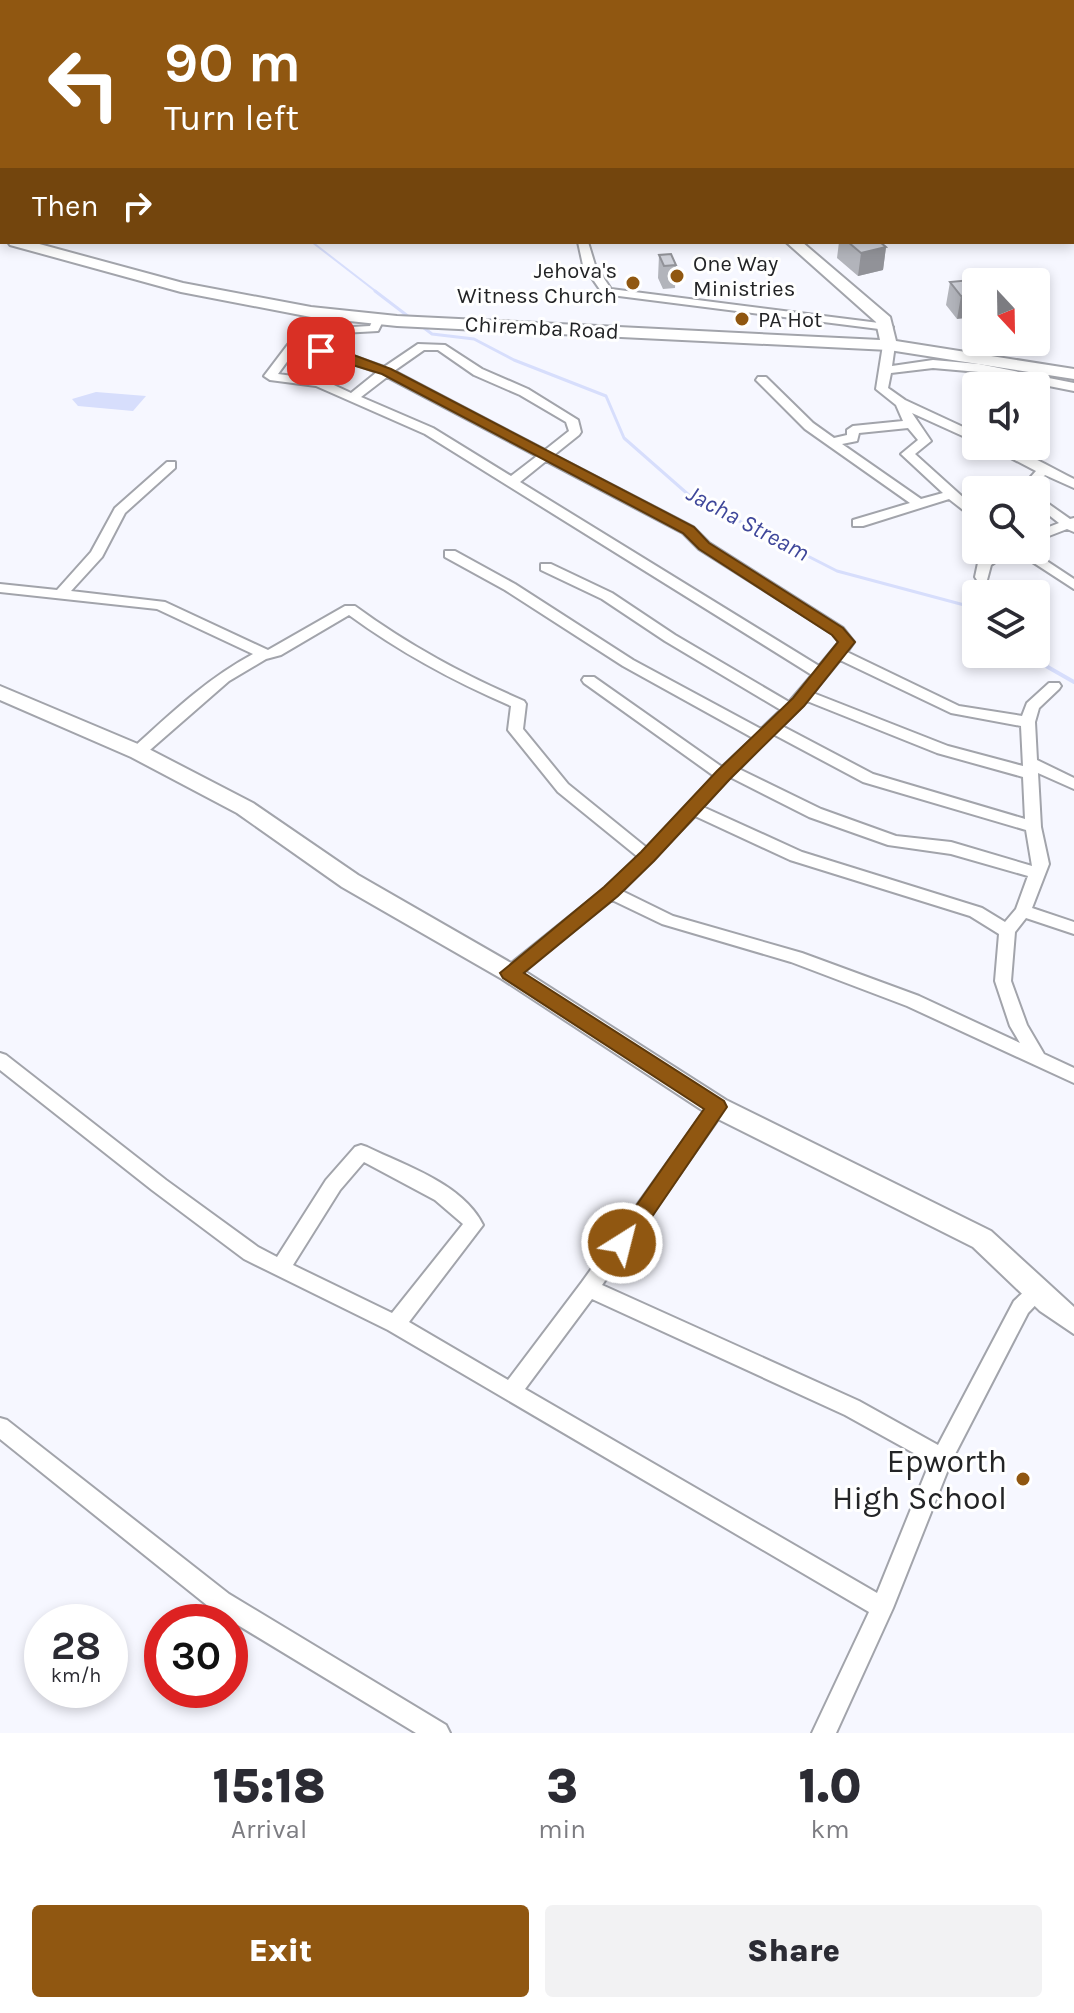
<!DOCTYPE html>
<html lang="en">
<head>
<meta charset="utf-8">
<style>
	:root { --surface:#fff; --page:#f2f2f3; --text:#2b2b33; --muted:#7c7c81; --accent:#905711 }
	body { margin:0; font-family:Karla,sans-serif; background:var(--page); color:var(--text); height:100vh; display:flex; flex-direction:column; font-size:30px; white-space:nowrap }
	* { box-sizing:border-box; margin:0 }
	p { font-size:26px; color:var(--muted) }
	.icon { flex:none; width:44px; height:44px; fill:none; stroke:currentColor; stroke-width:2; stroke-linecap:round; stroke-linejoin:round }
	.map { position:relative; height:1733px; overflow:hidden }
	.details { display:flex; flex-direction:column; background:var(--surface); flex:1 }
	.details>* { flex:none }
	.banner { position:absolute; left:0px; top:0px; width:1074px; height:244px; box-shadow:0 4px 12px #0003; background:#905711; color:#fff; overflow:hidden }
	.needle { width:52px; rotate:158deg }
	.fabs { position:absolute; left:962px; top:268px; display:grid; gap:16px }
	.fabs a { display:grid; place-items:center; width:88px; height:88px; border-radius:8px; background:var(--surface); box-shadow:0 4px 12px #0003; font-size:40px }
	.speed { position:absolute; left:24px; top:1604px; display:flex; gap:16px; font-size:40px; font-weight:700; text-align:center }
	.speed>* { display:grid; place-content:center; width:104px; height:104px; border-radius:50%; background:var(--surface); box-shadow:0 4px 12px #0003; line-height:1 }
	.speed small { font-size:20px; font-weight:400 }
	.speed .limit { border:12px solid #d22; background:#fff; color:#111 }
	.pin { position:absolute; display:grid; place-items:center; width:68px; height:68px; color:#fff; margin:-34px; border-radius:16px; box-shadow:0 4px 12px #0006 }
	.me { position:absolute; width:88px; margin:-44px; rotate:36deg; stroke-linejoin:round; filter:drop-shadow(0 0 6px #0008) }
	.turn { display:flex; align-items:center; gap:28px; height:168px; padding:0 32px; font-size:36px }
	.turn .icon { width:104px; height:104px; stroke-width:2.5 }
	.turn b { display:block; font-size:56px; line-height:68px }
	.then { display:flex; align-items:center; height:76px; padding:0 32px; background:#0003; gap:16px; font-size:30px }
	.eta { display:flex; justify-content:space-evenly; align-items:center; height:136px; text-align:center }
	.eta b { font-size:48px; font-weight:800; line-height:56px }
	.action { display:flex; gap:16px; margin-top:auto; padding:16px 32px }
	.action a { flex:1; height:92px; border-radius:8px; background:var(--accent); color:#fff; font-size:32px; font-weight:800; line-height:92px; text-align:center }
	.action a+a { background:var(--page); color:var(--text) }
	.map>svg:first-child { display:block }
	.water { fill:#d7defc }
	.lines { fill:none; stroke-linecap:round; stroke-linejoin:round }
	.stream-far2 { stroke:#d7defc; stroke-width:2 }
	.stream-far1 { stroke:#d7defc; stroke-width:3 }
	.stream { stroke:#d7defc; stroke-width:4 }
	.street-casing { stroke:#a2a4ab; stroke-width:4 }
	.secondary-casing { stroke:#a2a4ab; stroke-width:4 }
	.street { fill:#fff; fill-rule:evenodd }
	.secondary { fill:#fff; fill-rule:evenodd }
	.wall { fill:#b2b4bb }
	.shaded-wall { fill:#919298 }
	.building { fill:#cfd1d9; stroke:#919298; stroke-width:2 }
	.route { fill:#905711; stroke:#5e390b; stroke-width:2 }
	.poi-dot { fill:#905711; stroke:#fff; stroke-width:3 }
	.labels { text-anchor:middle; stroke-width:6; stroke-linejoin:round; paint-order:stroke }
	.far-poi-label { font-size:22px; fill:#232426; stroke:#fff; text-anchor:start }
	.far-street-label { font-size:22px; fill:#232426; stroke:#fff }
	.far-water-label { font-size:24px; font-style:italic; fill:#3f479a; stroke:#fff }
	.near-poi-label { font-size:32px; fill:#232426; stroke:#fff; text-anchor:end }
</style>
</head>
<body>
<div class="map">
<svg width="1074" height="1733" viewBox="0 0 1074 1733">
	<rect width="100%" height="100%" fill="#f6f7ff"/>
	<path class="water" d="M96 392 146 396 133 411 78 406 72 399Z"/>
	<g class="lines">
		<path class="stream-far2" d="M312 242 378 293"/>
		<path class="stream-far1" d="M375 291 413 320
			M420 325 432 334 474 339 514 360 606 396 624 438 690 496 837 571 968 606 976 612
			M1029 654 1042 664"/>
		<path class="stream" d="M1039 662 1074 682"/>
		<g class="street-casing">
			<path id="street" d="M80 0H89L90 2H81Z
				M186 0H194V2H186Z
				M328 0H336L337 2H329Z
				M458 0H466L467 2H459Z
				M518 0H526L527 2H519Z
				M574 0H582V2H574Z
				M783 0H791L792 2H784Z
				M910 0H919L920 2H911Z
				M1013 0H1022L1023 2H1014Z
				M0 1 5 2H2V7Z
				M0 22 2 23V32L0 31Z
				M1072 66 1074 67V74L1072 73Z
				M1072 95H1074V101H1072Z
				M1072 163H1074V171H1072Z
				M578 242H588L595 265 611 289 887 324 893 327 887 330 603 294 583 265Z
				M378 316 384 319 378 331 306 335 301 342 339 351 384 367 418 344 445 345 482 369 528 389 578 420 581 432 579 435 554 455 693 527 709 543 843 628 854 642 847 652 959 706 1022 716 1027 703 1049 683H1059L1061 686 1059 689 1039 708 1035 722 1037 760 1074 778V789L1038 773 1041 827 1049 864 1032 908 1074 922V934L1026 918 1015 932 1011 981 1027 1025 1044 1054 1074 1068V1083L907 1006 791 962 662 924 612 900 516 977H504L502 973 504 969 605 888 638 857 558 792 508 730 511 706C453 681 401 653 349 615L281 655 266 659 229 681 143 756H133L130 752 133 748C170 714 208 678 253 654L157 609 0 592V584L57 590 91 552 115 508 167 462H175V468L125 513 102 557 71 591 165 602 268 650 345 606H355C410 646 462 674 524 701L526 704 523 729 568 784 647 848 714 776 584 683 582 680 584 677H594L722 767 753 738 623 666 505 590 445 557V551H455L515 584 633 660 761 729 781 710 665 641 602 599 541 570V564H551L612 593 675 635 789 702 812 675 425 434 316 386 270 380 264 376 299 330 370 326 374 317ZM297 348 332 356 377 372 351 393 323 380 278 374ZM424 350H438L474 375 520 395 566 422 569 431 545 450 394 371ZM387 377 537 456 511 476 433 428 361 397ZM546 461 683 533 699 549 833 634 839 642 819 666 520 482ZM840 660 951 713 1021 726 1023 766 948 746 813 693ZM807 701 937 753 1023 777 1025 819 873 774 782 726ZM773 734 863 782 1026 830 1032 866 951 842 896 836 821 809 739 769ZM730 777 809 817 888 845 951 854 1028 876 1016 909 1005 922 982 908 802 852 703 807ZM695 816 790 860 970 916 999 934 995 981 1010 1026 1020 1043 919 996 802 953 673 916 622 891Z
				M889 341 895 345 892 366 933 360 979 364 1074 383V391L979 372 933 368 891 373 888 388 905 400 976 433V442L912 413 931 441 915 454 976 509V520L949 499 863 526H853V520L910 503 805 429 756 380 758 377H766L813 423 834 438 847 435V430L853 426 903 421 896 405 876 389 883 345ZM908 428 918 440 901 454 943 493 921 499 842 444 857 441 859 433Z
				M988 446C1018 446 1047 466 1074 479V488L1045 475 1032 490H1019L1036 471Z
				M1036 495 1070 519 1074 518V532L1067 529 1036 541V532L1059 523 1036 505Z
				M996 550H1012L991 565 987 580H977L975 577 978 563Z
				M1014 550H1030L1074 579V589Z
				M0 1053 6 1055 166 1180 258 1247 277 1257 326 1180 355 1147 361 1145 367 1147C406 1166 463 1184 483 1225L409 1322 508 1380 582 1282 711 1102 717 1100 723 1102 726 1107 723 1112 602 1285 859 1401 938 1445 1014 1301C1023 1293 1031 1282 1044 1287L1047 1293 1028 1313 951 1462 893 1608 836 1733H812L869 1612 388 1330 244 1259 152 1190 0 1070ZM364 1162 435 1200 463 1224 392 1313 293 1265 340 1190ZM592 1299 845 1415 930 1462 877 1593 525 1389Z
				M0 1418 7 1420 229 1594 446 1725 450 1733H416L213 1610 0 1439Z"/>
		</g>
		<g class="secondary-casing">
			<path id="secondary" d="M654 0H666L667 2H655Z
				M8 242H32L183 283 311 307 397 316 880 340 876 322 786 242H802L890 317 896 341 1074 369V379L889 350 397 326 311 317 181 292 10 245Z
				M0 686 145 747 253 803 358 875 518 967 726 1100 991 1231 1074 1307V1334L1040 1311 973 1247 708 1114 502 979 342 887 237 813 131 757 0 700Z"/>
		</g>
		<use href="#street" class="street"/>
		<use href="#secondary" class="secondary"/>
	</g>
	<path class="wall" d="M839 242H880L886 247 883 270 858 276 837 258Z
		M659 255 676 265 675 288 663 289 658 278Z
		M950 282 976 286 957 319 946 305Z"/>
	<path class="shaded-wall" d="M886 247 883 270 858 276 861 253Z
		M976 294V317L957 319 961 296Z"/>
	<path class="building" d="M848 242H880L886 247 861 253Z
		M671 254 676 265 664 266 659 255Z
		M971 280 976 286V294L961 296 950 282Z"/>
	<path class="route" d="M321 347 340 350 391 369 694 527 709 543 843 628 855 642 804 706 730 779 654 861 618 896 524 973 724 1101 727 1107 630 1249 622 1252 615 1249 611 1243 615 1236 704 1109 503 978 500 973 604 887 641 852 717 771 793 698 838 642 832 635 699 549 683 533 382 374 316 354V348Z"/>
	<g class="poi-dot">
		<circle cx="677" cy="276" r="8"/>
		<circle cx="633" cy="283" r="8"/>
		<circle cx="742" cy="319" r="8"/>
		<circle cx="1023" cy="1479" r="8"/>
	</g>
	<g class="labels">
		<g class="far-poi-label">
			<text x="693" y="271">One Way<tspan x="693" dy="25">Ministries</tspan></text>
			<text x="617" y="278" text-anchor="end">Jehova's<tspan x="617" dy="25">Witness Church</tspan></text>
			<text x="758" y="327">PA Hot</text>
		</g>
		<g class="far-street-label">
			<text transform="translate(542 327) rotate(3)" y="8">Chiremba Road</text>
		</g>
		<g class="far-water-label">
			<text transform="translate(748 523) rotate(28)" y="8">Jacha Stream</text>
		</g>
		<g class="near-poi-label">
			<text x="1007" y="1472">Epworth<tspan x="1007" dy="37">High School</tspan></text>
		</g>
	</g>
</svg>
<div class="fabs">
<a><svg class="needle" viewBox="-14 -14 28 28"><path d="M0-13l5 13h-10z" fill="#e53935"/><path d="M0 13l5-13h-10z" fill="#7c7c81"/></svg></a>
<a><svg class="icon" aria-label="sound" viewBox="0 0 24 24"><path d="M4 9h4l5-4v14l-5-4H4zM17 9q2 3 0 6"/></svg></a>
<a><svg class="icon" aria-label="search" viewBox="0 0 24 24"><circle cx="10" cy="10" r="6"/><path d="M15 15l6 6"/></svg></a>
<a><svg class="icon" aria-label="layers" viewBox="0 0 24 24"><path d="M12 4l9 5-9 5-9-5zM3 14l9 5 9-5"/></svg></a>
</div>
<div class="speed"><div>28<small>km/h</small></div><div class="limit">30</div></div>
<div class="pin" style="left:321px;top:351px;background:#d93025"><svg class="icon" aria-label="arrive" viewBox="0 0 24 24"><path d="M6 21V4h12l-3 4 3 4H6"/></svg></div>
<svg class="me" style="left:622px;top:1243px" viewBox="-20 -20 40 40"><circle r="17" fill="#905711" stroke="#fff" stroke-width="3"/><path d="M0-11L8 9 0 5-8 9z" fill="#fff"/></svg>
<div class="banner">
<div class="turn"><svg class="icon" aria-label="left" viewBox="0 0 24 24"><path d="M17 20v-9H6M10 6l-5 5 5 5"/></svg><div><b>90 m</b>Turn left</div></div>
<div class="then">Then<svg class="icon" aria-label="right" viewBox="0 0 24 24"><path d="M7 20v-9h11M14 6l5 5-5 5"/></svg></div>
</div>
</div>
<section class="details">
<div class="eta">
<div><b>15:18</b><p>Arrival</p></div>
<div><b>3</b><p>min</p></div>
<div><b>1.0</b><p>km</p></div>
</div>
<div class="action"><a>Exit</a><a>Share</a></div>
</section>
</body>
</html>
